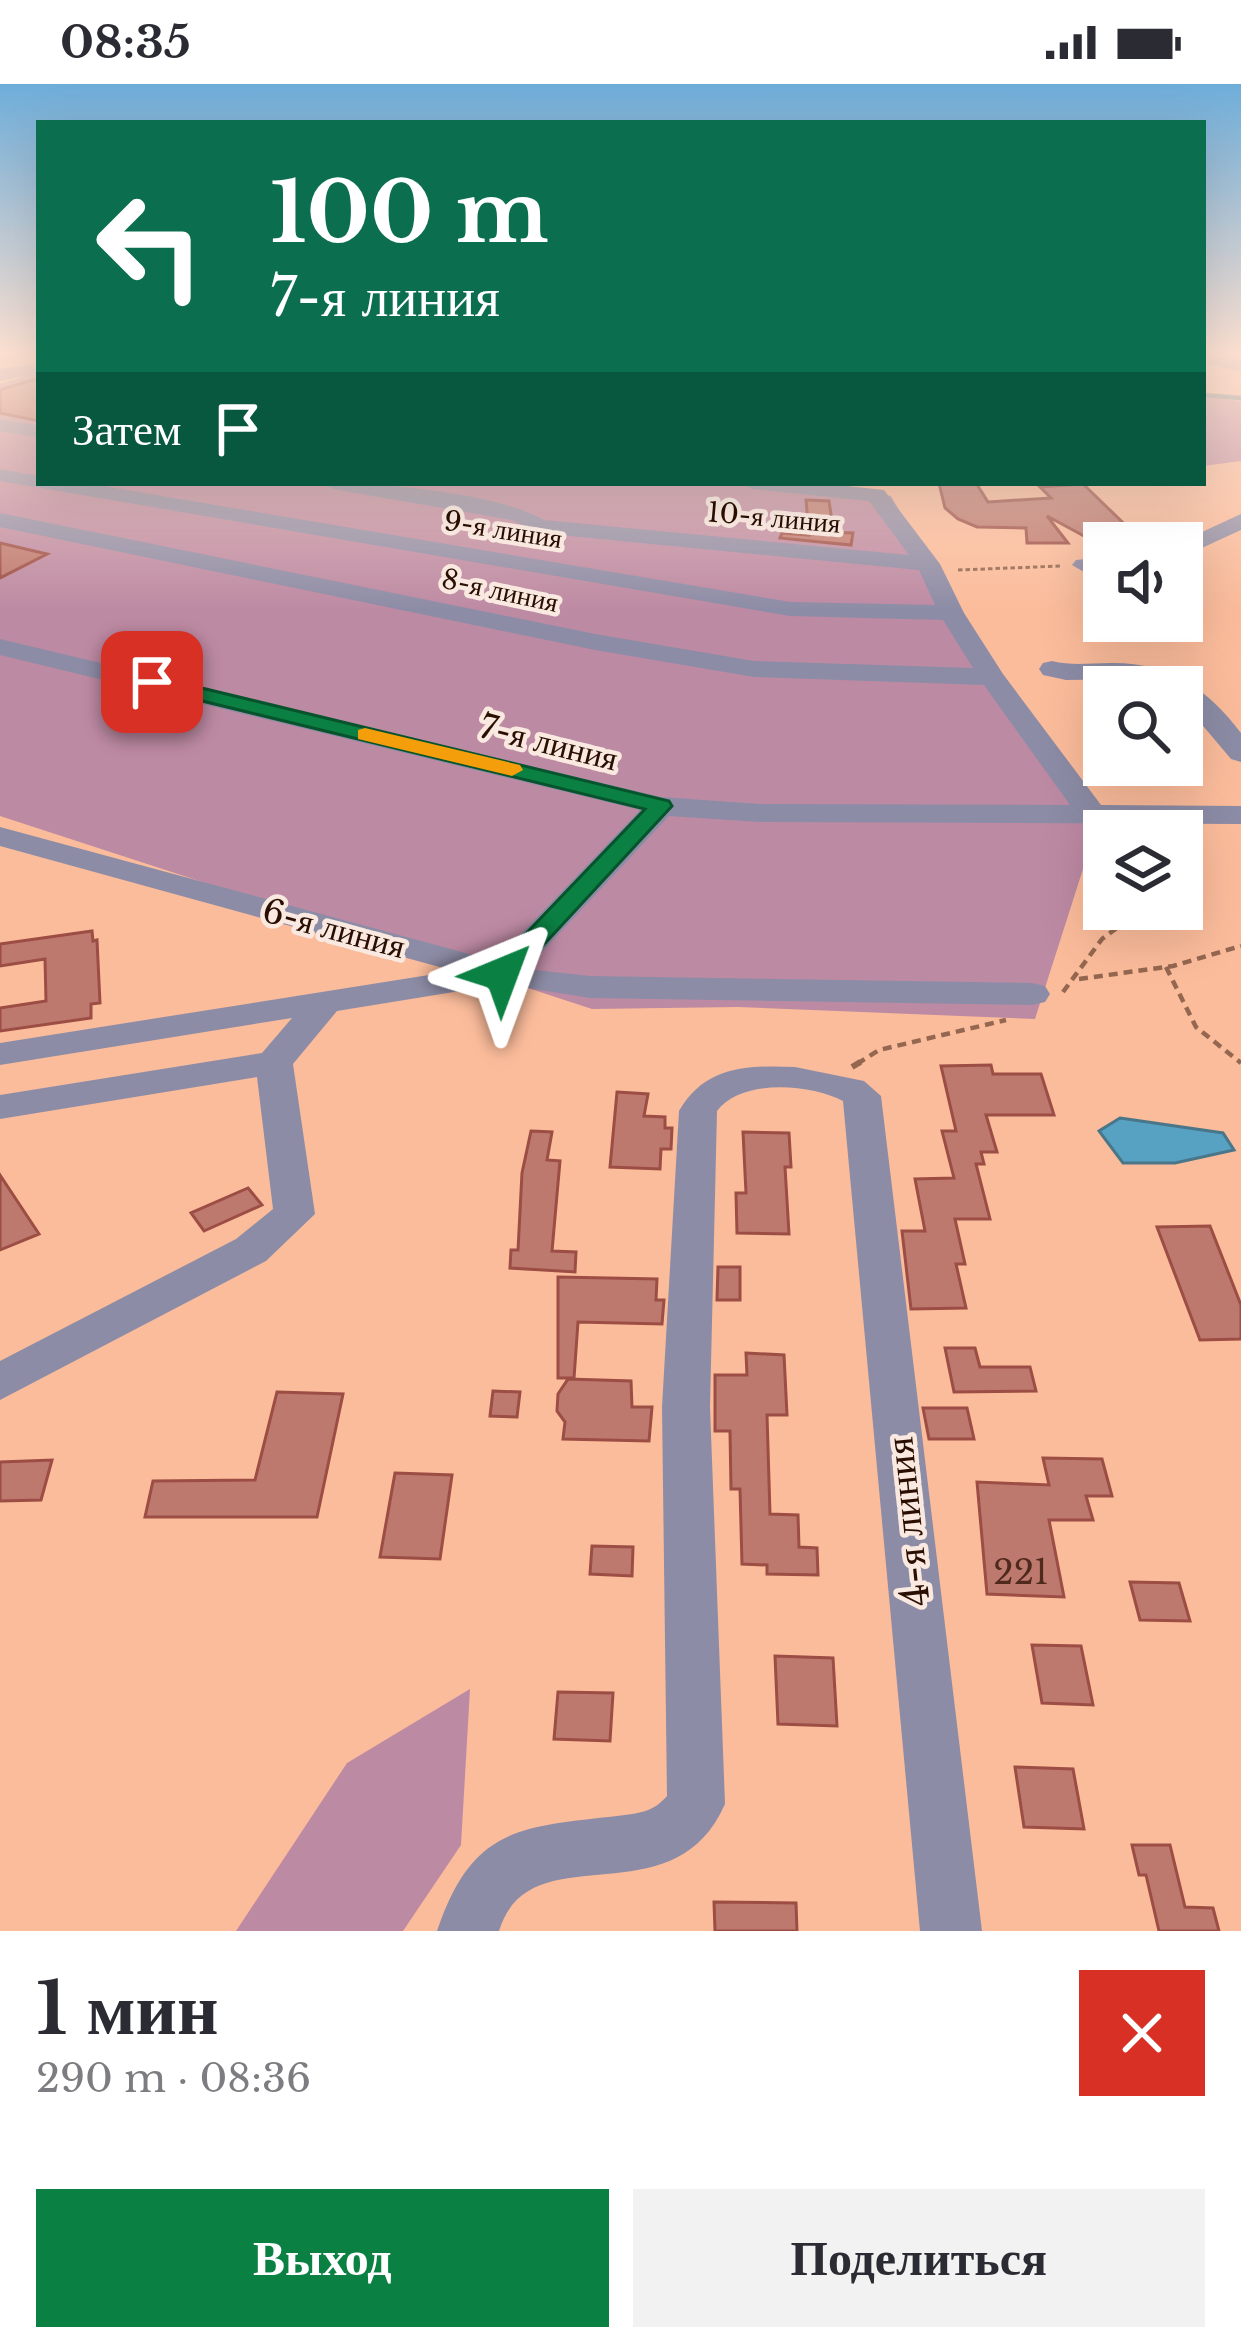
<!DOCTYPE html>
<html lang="ru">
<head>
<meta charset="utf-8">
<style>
	:root { --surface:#fff; --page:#f2f2f3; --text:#2b2b33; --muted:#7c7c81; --accent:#0b8043 }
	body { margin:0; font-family:"Libre Baskerville",serif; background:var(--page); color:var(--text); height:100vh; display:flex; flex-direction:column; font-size:45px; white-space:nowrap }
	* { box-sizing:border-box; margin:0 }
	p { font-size:39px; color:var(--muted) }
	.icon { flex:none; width:66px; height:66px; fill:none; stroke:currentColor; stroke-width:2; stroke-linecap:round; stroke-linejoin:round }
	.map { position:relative; height:1847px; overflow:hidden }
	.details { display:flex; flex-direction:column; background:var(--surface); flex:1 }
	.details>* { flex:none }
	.hud { position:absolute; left:36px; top:36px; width:1170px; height:366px; border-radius:0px; box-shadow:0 12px 48px #0002; background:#0b6e4f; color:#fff; overflow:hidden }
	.fabs { position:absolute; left:1083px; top:438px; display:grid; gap:24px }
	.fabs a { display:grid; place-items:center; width:120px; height:120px; border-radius:0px; background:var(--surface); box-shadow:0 12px 48px #0002; font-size:60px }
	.pin { position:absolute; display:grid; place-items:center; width:102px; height:102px; color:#fff; margin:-51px; border-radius:24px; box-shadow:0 6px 18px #0006 }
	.me { position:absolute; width:132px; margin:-66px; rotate:44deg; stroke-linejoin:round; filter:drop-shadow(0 0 9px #0008) }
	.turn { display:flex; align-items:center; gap:42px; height:252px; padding:0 36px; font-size:54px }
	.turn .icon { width:156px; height:156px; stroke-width:2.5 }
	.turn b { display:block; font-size:84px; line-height:102px }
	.then { display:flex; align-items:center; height:114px; padding:0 36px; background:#0003; gap:24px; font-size:45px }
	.round { display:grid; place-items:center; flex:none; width:126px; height:126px; border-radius:0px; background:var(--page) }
	.overview { display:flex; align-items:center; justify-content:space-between; height:204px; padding:0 36px }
	h1 { font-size:72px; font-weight:700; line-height:90px }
	.button { display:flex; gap:24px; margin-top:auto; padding:24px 36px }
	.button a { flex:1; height:138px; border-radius:0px; background:var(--accent); color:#fff; font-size:48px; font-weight:700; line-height:138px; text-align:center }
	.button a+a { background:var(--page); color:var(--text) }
	.status { display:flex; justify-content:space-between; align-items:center; height:84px; padding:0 60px; background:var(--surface); direction:ltr }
	.status svg { height:33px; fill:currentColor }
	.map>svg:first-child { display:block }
	.green { fill:#bd8aa3 }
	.water { fill:#57a2c3; stroke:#4a7689; stroke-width:3 }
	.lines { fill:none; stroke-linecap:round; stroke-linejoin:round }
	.stream { stroke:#4a7689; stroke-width:4.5 }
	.building { fill:#be796f; stroke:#9c4d44; stroke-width:3 }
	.path-far2 { stroke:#956750; stroke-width:3; stroke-dasharray:4.5 3; stroke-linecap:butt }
	.path-far1 { stroke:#956750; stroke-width:4.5; stroke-dasharray:9 6; stroke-linecap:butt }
	.path { stroke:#956750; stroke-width:6; stroke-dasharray:10 8; stroke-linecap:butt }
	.minor { fill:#8d8ca6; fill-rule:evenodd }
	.route { fill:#0b8043; stroke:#07532c; stroke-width:3 }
	.slow { fill:#f59e0b }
	.labels { text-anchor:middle; stroke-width:9; stroke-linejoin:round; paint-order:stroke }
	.far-street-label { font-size:27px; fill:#2a0e01; stroke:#f9e9e0 }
	.street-label { font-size:33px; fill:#2a0e01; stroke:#f9e9e0 }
	.near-number-label { font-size:33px; fill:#4f291c }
	.near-street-label { font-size:39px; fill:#2a0e01; stroke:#f9e9e0 }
</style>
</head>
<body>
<div class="status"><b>08:35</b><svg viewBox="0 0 49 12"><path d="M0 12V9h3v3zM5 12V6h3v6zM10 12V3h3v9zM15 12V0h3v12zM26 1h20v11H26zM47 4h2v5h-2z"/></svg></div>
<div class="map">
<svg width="1241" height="1847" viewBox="0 0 1241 1847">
	<rect width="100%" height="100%" fill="#fbbc9b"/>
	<path class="green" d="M39 288V399H795L891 412 957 529 1100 732 1035 935 738 923 592 925 0 732V300Z
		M1203 312 1241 317V377L1203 382Z
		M470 1605 461 1761 403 1847H236L347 1679Z"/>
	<path class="water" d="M1120 1034 1223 1049 1234 1066 1175 1079H1123L1099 1047Z"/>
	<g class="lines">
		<path class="stream" d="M1203 311 1241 314"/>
	</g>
	<path class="building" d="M39 294V337L0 329V306Z
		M939 399H976L988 418 1051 414 1040 403 1083 400 1144 459H1097L1047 432 1068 459H1027L1026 444 977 443 958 435 945 424Z
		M806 416 829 417 832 437 826 448 853 449 851 461 780 454 782 449 809 451Z
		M0 459 47 470 0 494Z
		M92 847 93 857 97 856 100 919 91 920V934L0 947V924L46 917 45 875 0 882V860Z
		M991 981 993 990H1041L1054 1031H986L997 1068H981L984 1080H976L990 1135H955L965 1180H956L966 1224 911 1225 902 1147H925L915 1095 954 1094 942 1047H956L941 982Z
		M617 1008 648 1010 644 1032 665 1033V1044H672L671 1065H661L660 1085 610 1083Z
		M531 1047 552 1048 547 1076 560 1077 552 1167 576 1168 575 1188 510 1184 511 1166H518L522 1089Z
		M743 1048 789 1049 791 1083H785L789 1150 737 1149 736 1109H746Z
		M0 1091 39 1150 0 1166Z
		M248 1104 262 1121 204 1147 191 1129Z
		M1210 1142 1241 1221V1255L1200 1256 1157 1143Z
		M718 1183H740V1216H717Z
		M558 1193 657 1195 656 1216H664L662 1240 578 1238 574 1294H558Z
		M945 1264H975L980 1283H1030L1036 1307 954 1308Z
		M746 1269 784 1271 787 1331H767L770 1430 798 1431 799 1463 817 1464 818 1491 767 1490V1481L742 1480 740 1405H731L730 1347H715V1291H747Z
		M568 1295 631 1297 632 1323H652L649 1357 563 1355 565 1338 557 1327 558 1310Z
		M493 1307 520 1308 517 1333 490 1332Z
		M277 1308 343 1310 317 1433H145L153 1397 255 1396Z
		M923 1324H967L974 1355H929Z
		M1043 1374 1102 1375 1112 1412H1086L1093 1436H1049L1064 1513 987 1510 977 1398 1049 1401Z
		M52 1376 41 1416 0 1417V1378Z
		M395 1389 452 1391 440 1475 380 1473Z
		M592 1462 633 1463 632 1492 590 1490Z
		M1130 1498 1179 1499 1190 1537 1140 1536Z
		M1032 1561 1081 1562 1093 1621 1042 1619Z
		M775 1572 833 1574 837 1642 778 1640Z
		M558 1608 613 1609 610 1657 554 1655Z
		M1015 1683 1073 1685 1084 1745 1024 1743Z
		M1132 1761H1170L1185 1823 1213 1824 1219 1847H1159L1146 1791H1139Z
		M714 1818 796 1819 797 1847H715Z"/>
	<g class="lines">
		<path class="path-far2" d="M958 486 1061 482"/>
		<path class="path-far1" d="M1166 883 1196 943 1241 979
			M1079 895 1173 882 1241 862
			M1063 908 1102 855 1142 825
			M857 980 879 966 1006 936"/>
		<path class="path" d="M852 983 862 977"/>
		<path class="minor" d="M1203 270 1241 277V287L1203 280Z
			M39 279V289L0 297V285Z
			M0 335 39 342V354L0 347Z
			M0 385 39 392V399H85L790 518 935 521 919 486 539 449 512 436 333 405 322 399C380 399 495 408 544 436L909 471 869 417 752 405 741 399H819L884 406 940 480 964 529 1003 590 1101 721 1241 722V740L760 738 669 732 526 885 590 892 1032 899 1045 902 1050 910 1045 918 1032 921 590 914 503 900 337 927 293 980 315 1130 266 1177 0 1316V1277L236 1155 273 1125 257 993 0 1035V1011L262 969 292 934 0 981V959L454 887 0 762V743L495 877 640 726 0 571V555L661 713 760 720 1070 721 984 601 754 593 595 566 0 443V429L595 550 754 577 973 584 943 536 790 532 0 397Z
			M1241 430V446L1182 473V459H1178Z
			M1104 473V487L1084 488 1072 481 1076 476Z
			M1052 577C1072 582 1090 579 1110 579 1169 578 1207 604 1241 649V678L1231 675 1182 617V603L1134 595 1066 596 1043 591 1039 585 1043 579Z
			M795 983 864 997 881 1012 982 1847H920L843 1017C811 1000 741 994 717 1027L710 1323 725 1720C673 1839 530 1746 499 1847H437C472 1744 518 1743 617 1732 639 1729 652 1729 667 1712L662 1323 679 1027C705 982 747 981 795 983Z"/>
	</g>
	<linearGradient id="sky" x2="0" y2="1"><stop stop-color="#6eadd9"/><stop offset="0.51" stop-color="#fde1d2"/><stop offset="1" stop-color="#fde1d2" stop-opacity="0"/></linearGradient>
	<rect width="1241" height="526" fill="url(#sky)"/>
	<path class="route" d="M152 592 669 717 672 722 512 895H493L489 890 493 884 645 725 145 603V594Z"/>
	<path class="slow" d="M365 644 520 681 523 686 512 692 358 655V646Z"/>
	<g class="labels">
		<g class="far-street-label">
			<text transform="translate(774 434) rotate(5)" y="9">10-я линия</text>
			<text transform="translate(503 446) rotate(9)" y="9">9-я линия</text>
			<text transform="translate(500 507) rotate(12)" y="9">8-я линия</text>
		</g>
		<g class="street-label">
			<text transform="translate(549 658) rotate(14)" y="12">7-я линия</text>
			<text transform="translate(334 844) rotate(15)" y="12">6-я линия</text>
		</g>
		<g class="near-number-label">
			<text x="1021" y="1500">221</text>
		</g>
		<g class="near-street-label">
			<text transform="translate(907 1438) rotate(-96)" y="14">4-я линия</text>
		</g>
	</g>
</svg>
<div class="fabs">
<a><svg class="icon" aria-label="sound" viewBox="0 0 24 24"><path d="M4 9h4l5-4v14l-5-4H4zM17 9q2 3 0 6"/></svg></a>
<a><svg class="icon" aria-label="search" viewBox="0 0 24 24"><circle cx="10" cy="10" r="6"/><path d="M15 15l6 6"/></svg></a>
<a><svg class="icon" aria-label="layers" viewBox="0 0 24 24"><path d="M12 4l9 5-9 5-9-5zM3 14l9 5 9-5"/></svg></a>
</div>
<div class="pin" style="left:152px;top:598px;background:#d93025"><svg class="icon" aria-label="arrive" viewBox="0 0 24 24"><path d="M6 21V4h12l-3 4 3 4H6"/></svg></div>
<svg class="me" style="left:502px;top:890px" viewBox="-20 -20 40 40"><path d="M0-17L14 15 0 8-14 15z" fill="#0b8043" stroke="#fff" stroke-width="4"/></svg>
<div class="hud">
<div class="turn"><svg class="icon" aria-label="left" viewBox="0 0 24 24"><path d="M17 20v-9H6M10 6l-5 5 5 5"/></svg><div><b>100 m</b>7-я линия</div></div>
<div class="then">Затем<svg class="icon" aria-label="arrive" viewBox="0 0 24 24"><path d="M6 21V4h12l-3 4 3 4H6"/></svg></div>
</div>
</div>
<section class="details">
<div class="overview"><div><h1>1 мин</h1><p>290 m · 08:36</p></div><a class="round" style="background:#d93025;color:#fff"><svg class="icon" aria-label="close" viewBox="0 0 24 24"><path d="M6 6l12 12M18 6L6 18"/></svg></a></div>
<div class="button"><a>Выход</a><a>Поделиться</a></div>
</section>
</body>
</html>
